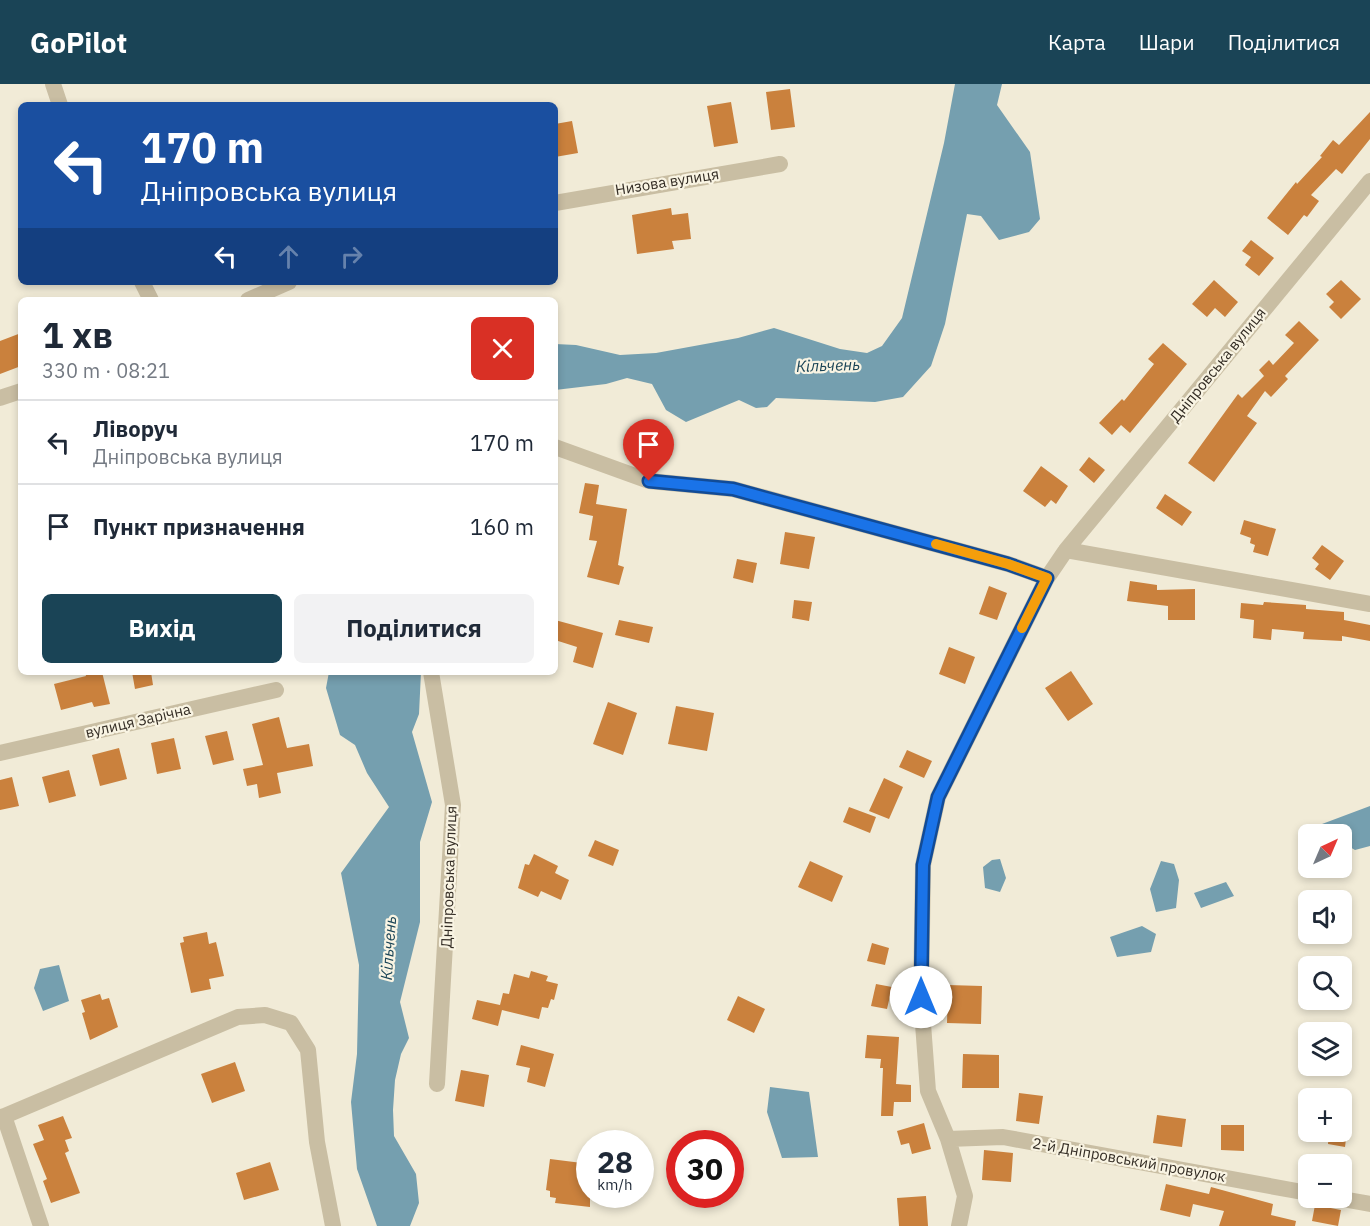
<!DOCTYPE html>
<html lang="uk">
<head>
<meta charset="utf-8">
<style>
	:root { --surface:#fff; --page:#f2f2f3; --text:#1f2937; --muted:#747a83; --line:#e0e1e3; --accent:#1a4456 }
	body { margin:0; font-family:"IBM Plex Sans",sans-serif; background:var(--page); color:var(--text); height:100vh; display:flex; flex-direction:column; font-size:22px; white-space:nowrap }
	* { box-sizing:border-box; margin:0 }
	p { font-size:20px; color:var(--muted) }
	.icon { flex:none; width:33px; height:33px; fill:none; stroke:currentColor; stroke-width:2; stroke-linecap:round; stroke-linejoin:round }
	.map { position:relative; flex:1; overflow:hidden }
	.side { position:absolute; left:18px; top:213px; width:540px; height:378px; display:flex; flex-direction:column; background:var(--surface); border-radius:9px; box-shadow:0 3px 9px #0003 }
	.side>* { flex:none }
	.guide { position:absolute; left:18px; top:18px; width:540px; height:183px; border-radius:9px; box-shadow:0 3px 9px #0003; background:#1a4fa0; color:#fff; overflow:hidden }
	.needle { width:39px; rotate:44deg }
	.buttons { position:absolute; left:1298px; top:740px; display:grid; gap:12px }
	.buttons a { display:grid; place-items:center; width:54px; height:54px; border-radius:9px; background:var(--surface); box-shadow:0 3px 9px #0003; font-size:30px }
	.speed { position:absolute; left:576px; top:1046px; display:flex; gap:12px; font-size:30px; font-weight:700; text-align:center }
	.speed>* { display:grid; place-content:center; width:78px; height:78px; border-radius:50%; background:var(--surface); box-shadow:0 3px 9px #0003; line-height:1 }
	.speed small { font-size:15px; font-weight:400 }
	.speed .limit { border:9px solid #d22; background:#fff; color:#111 }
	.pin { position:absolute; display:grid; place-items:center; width:51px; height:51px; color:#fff; margin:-62px -26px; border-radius:50% 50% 50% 0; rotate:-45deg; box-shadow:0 0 6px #0007 }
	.pin .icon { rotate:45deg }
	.me { position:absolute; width:66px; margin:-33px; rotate:0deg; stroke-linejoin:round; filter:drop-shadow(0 0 4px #0008) }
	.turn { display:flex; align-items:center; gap:21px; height:126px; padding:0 24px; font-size:27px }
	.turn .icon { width:78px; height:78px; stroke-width:2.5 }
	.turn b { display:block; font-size:42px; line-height:51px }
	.lanes { display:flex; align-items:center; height:57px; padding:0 24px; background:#0003; justify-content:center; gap:30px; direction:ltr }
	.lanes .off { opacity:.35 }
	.round { display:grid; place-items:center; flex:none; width:63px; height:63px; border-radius:9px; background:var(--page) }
	.summary { display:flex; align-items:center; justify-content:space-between; height:102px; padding:0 24px }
	h1 { font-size:36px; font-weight:700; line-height:45px }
	.button { display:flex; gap:12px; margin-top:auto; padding:12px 24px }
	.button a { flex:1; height:69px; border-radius:9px; background:var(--accent); color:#fff; font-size:24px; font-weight:700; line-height:69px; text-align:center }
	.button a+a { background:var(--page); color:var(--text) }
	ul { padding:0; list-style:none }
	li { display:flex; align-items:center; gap:18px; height:84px; padding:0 24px; border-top:2px solid var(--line) }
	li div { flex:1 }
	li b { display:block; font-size:22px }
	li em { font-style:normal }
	header { display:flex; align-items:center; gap:36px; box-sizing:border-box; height:84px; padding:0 30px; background:var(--accent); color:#fff }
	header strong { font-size:28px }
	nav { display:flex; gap:33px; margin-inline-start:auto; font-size:21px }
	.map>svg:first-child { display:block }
	.water { fill:#759faf }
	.building { fill:#ca813d }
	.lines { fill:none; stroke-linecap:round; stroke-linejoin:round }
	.street { stroke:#c9bea3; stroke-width:16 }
	.route-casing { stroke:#114b97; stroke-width:15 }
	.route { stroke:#1a73e8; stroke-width:10 }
	.slow { stroke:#f59e0b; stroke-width:10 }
	.labels { text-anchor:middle; stroke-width:4.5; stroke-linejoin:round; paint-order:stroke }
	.street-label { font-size:15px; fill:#342d25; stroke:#f9f4e3 }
	.water-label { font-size:16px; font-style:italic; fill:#1a4456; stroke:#f9f4e3 }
</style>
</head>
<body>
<header>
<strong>GoPilot</strong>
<nav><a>Карта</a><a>Шари</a><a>Поділитися</a></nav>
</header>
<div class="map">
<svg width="1370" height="1142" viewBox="0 0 1370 1142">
	<rect width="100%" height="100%" fill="#f1ebd7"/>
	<path class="water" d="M955 0H1002L997 21 1030 68 1040 135 1029 148 999 156 981 132 967 130 945 240 931 282 903 313 875 318 776 314 767 323 756 324 739 316 686 338 666 326 652 300 627 294 606 300 555 306V260L576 261 620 271 656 269 738 254 774 244 840 265 867 269 882 262 902 234 944 59Z
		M329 588H421L419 630 412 648 432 718 420 758V838L400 918 409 954 401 970 395 996 393 1026 394 1052 416 1090 419 1119 410 1142H377L357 1085 351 1018 357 970 359 881 341 789 389 723 367 689 355 661 340 651 326 604Z
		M1370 722V762L1355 766 1341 758V750H1327L1314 743Z
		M1000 775 1006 794 1000 808 985 804 983 783 992 776Z
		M1161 777 1174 780 1179 796 1176 824 1156 828 1150 805Z
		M1226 798 1234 812 1201 824 1194 809Z
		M1142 842 1156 850 1151 868 1117 873 1110 853Z
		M59 881 69 917 43 927 34 904 40 885Z
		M770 1003 809 1008 818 1073 782 1074 767 1028Z"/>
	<path class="building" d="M790 5 795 43 771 46 766 8Z
		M731 18 738 59 714 63 707 22Z
		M1370 28V55L1342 90 1336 85 1311 111 1319 117 1307 133 1304 131 1288 151 1267 134 1296 98 1297 100 1322 73 1320 72 1333 56 1339 61Z
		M572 37 578 69 555 73V40Z
		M671 124 672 131 688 129 691 155 672 157 674 165 637 170 632 131Z
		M1251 156 1274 174 1259 192 1245 181 1251 173 1242 167Z
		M1214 196 1238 218 1225 233 1215 224 1207 233 1192 220Z
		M1341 196 1361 215 1341 235 1329 223 1334 218 1326 210Z
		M1299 237 1319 256 1285 292 1288 295 1271 313 1265 307 1247 332 1257 339 1214 398 1188 379 1238 310 1242 314 1264 292 1259 286 1269 276 1273 281 1294 259 1285 251Z
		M21 249V282L0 290V257Z
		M1163 259 1187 280 1130 349 1121 341 1112 351 1099 339 1122 315 1124 317 1154 280 1148 275Z
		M1089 373 1105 386 1094 399 1079 386Z
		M1041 382 1068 402 1056 420 1051 416 1045 423 1023 407Z
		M585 399 599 401 596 420 627 425 618 481 624 483 619 501 587 493 597 457 589 456 593 432 579 429Z
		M1165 410 1192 428 1182 442 1156 424Z
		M1244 436 1276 445 1268 472 1253 468 1255 461 1250 459 1251 454 1240 450Z
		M785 448 815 453 809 485 780 480Z
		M1322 461 1344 477 1330 496 1315 485 1319 480 1312 474Z
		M737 475 757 479 753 499 733 494Z
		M1130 497 1157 501V506L1195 505V536H1168V522L1127 517Z
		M989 502 1007 509 997 536 979 530Z
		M794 516 812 518 809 537 792 534Z
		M1264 518 1306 521V525L1344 528V536L1370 541V557L1342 552V557L1303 555 1304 548 1272 545 1271 556 1253 554 1254 536 1240 534 1241 519 1263 521Z
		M555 536 603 549 593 584 573 578 577 563 555 556Z
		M619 536 653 543 649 559 615 551Z
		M949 563 975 573 965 600 939 590Z
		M1071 587 1093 620 1068 637 1045 604Z
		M85 588H102L110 620 94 623 92 618 61 626 54 600 86 592Z
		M132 588H151L153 601 135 605Z
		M608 618 637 629 623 671 593 660Z
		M676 622 714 629 707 667 668 660Z
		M279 633 287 664 309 660 313 682 277 689 281 709 259 714 257 700 247 702 243 685 263 681 252 640Z
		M227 647 234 676 213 681 205 652Z
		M174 654 181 685 157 690 151 659Z
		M119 664 127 695 100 702 92 671Z
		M907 666 932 677 924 694 899 683Z
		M69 686 76 712 49 719 42 693Z
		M12 693 19 722 0 726V696Z
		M884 694 903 703 889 735 869 727Z
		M849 723 876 733 870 749 843 738Z
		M595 756 619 766 613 782 588 772Z
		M534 770 558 782 555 789 569 796 561 816 541 807 538 813 518 804 525 780 529 781Z
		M810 777 843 792 832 818 798 803Z
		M207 848 209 860 216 858 224 892 209 895 211 905 191 909 180 859 184 858 183 853Z
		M872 859 889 864 885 881 867 877Z
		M531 887 548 892 546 897 558 900 554 916 551 915 548 924 542 923 539 935 502 926 498 942 472 935 477 916 500 921 503 909 509 910 514 890 529 894Z
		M876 900 892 903 887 925 871 922Z
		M948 901 982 902 981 940 947 939Z
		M100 910 102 916 109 914 118 943 90 956 82 929 85 928 81 916Z
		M738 912 765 925 754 949 727 936Z
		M867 951 899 953 896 1000 911 1001V1018H894L893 1032H881L883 984H880L881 975 865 974Z
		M521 961 554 970 545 1003 527 998 530 984 516 981Z
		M963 970 999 971V1004H962Z
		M235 978 245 1007 212 1019 201 990Z
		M461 986 489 991 484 1023 455 1017Z
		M1019 1009 1043 1012 1039 1040 1016 1037Z
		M1157 1031 1186 1035 1182 1063 1153 1059Z
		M63 1032 72 1054 65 1056 69 1067 65 1069 80 1109 51 1119 43 1097 47 1095 33 1060 44 1056 38 1041Z
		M924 1039 931 1065 912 1070 909 1059 901 1061 897 1047Z
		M1221 1041H1244V1067L1221 1066Z
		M1329 1047H1347L1345 1063 1328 1060Z
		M984 1066 1013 1069 1011 1098 982 1096Z
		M550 1075 582 1079 580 1095 588 1096 590 1100V1123L555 1119 556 1114 550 1113V1107L546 1106Z
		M270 1078 279 1106 244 1116 236 1089Z
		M1166 1100 1209 1110 1211 1103 1273 1120 1271 1131 1296 1137 1295 1142H1219L1224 1127 1193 1120 1190 1133 1160 1126Z
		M926 1112 928 1142H899L897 1114Z
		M1315 1121 1341 1126 1338 1142 1312 1137Z"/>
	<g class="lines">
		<path class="street" d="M53 0 60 21
			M555 119 780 80
			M142 198 151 216
			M248 216 289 198
			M0 314 21 307
			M555 363 649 397 733 405 1008 480 1047 494
			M1066 466 1370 520
			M431 588 453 721 437 1000
			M0 669 276 606
			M4 1032 41 1142
			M0 1034 238 933 265 931 291 939 308 966 317 1058 333 1142
			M948 1055 1003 1053 1308 1109
			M1331 1113 1370 1120
			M959 1142 965 1112 948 1055 928 1007 921 913 923 781 938 713 1047 494 1066 466 1370 97"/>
	</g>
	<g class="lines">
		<g class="route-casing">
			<path id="route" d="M649 397 733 405 1008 480 1047 494 938 713 923 781 921 913"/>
		</g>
		<use href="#route" class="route"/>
		<path class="slow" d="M936 460 1008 480 1047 494 1022 544"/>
	</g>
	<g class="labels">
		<g class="street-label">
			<text transform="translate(667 98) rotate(-9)" y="5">Низова вулиця</text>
			<text transform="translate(1218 281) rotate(-51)" y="5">Дніпровська вулиця</text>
			<text transform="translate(138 637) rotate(-13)" y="5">вулиця Зарічна</text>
			<text transform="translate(449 793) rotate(-88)" y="5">Дніпровська вулиця</text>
			<text transform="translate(1129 1076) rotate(10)" y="5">2-й Дніпровський провулок</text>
		</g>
		<g class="water-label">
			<text transform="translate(828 281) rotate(-2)" y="6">Кільчень</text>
			<text transform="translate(388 864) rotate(-86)" y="6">Кільчень</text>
		</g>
	</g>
</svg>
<div class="buttons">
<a><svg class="needle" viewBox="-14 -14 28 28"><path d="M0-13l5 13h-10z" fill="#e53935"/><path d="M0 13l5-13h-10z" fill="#747a83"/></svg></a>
<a><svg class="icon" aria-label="sound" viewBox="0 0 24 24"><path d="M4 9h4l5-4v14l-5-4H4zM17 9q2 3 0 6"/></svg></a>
<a><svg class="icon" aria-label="search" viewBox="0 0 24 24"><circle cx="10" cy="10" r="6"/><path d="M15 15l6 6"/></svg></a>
<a><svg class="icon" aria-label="layers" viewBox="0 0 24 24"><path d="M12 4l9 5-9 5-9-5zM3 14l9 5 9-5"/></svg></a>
<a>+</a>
<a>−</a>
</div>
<div class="speed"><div>28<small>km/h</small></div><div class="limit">30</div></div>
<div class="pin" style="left:649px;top:397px;background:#d93025"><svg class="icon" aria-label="arrive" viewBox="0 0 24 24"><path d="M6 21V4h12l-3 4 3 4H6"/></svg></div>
<svg class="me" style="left:921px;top:913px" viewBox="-20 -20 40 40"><circle r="19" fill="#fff"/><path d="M0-13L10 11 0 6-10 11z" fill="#1a73e8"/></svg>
<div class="guide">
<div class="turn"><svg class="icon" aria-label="left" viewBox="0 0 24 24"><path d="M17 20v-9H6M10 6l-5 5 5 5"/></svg><div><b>170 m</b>Дніпровська вулиця</div></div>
<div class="lanes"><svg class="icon" aria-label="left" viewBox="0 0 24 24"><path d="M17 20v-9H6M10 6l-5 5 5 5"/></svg><svg class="icon off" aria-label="ahead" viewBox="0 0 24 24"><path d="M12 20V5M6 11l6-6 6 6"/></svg><svg class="icon off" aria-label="right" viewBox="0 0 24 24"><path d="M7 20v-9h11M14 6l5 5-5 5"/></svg></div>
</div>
<section class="side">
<div class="summary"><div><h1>1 хв</h1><p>330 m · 08:21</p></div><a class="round" style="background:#d93025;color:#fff"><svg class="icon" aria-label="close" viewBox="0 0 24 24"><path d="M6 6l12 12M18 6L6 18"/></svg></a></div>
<ul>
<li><svg class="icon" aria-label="left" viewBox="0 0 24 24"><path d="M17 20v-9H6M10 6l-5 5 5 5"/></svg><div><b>Ліворуч</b><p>Дніпровська вулиця</p></div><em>170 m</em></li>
<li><svg class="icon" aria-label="arrive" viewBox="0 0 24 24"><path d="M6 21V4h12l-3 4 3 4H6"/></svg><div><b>Пункт призначення</b></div><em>160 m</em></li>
</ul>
<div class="button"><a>Вихід</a><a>Поділитися</a></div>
</section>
</div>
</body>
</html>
